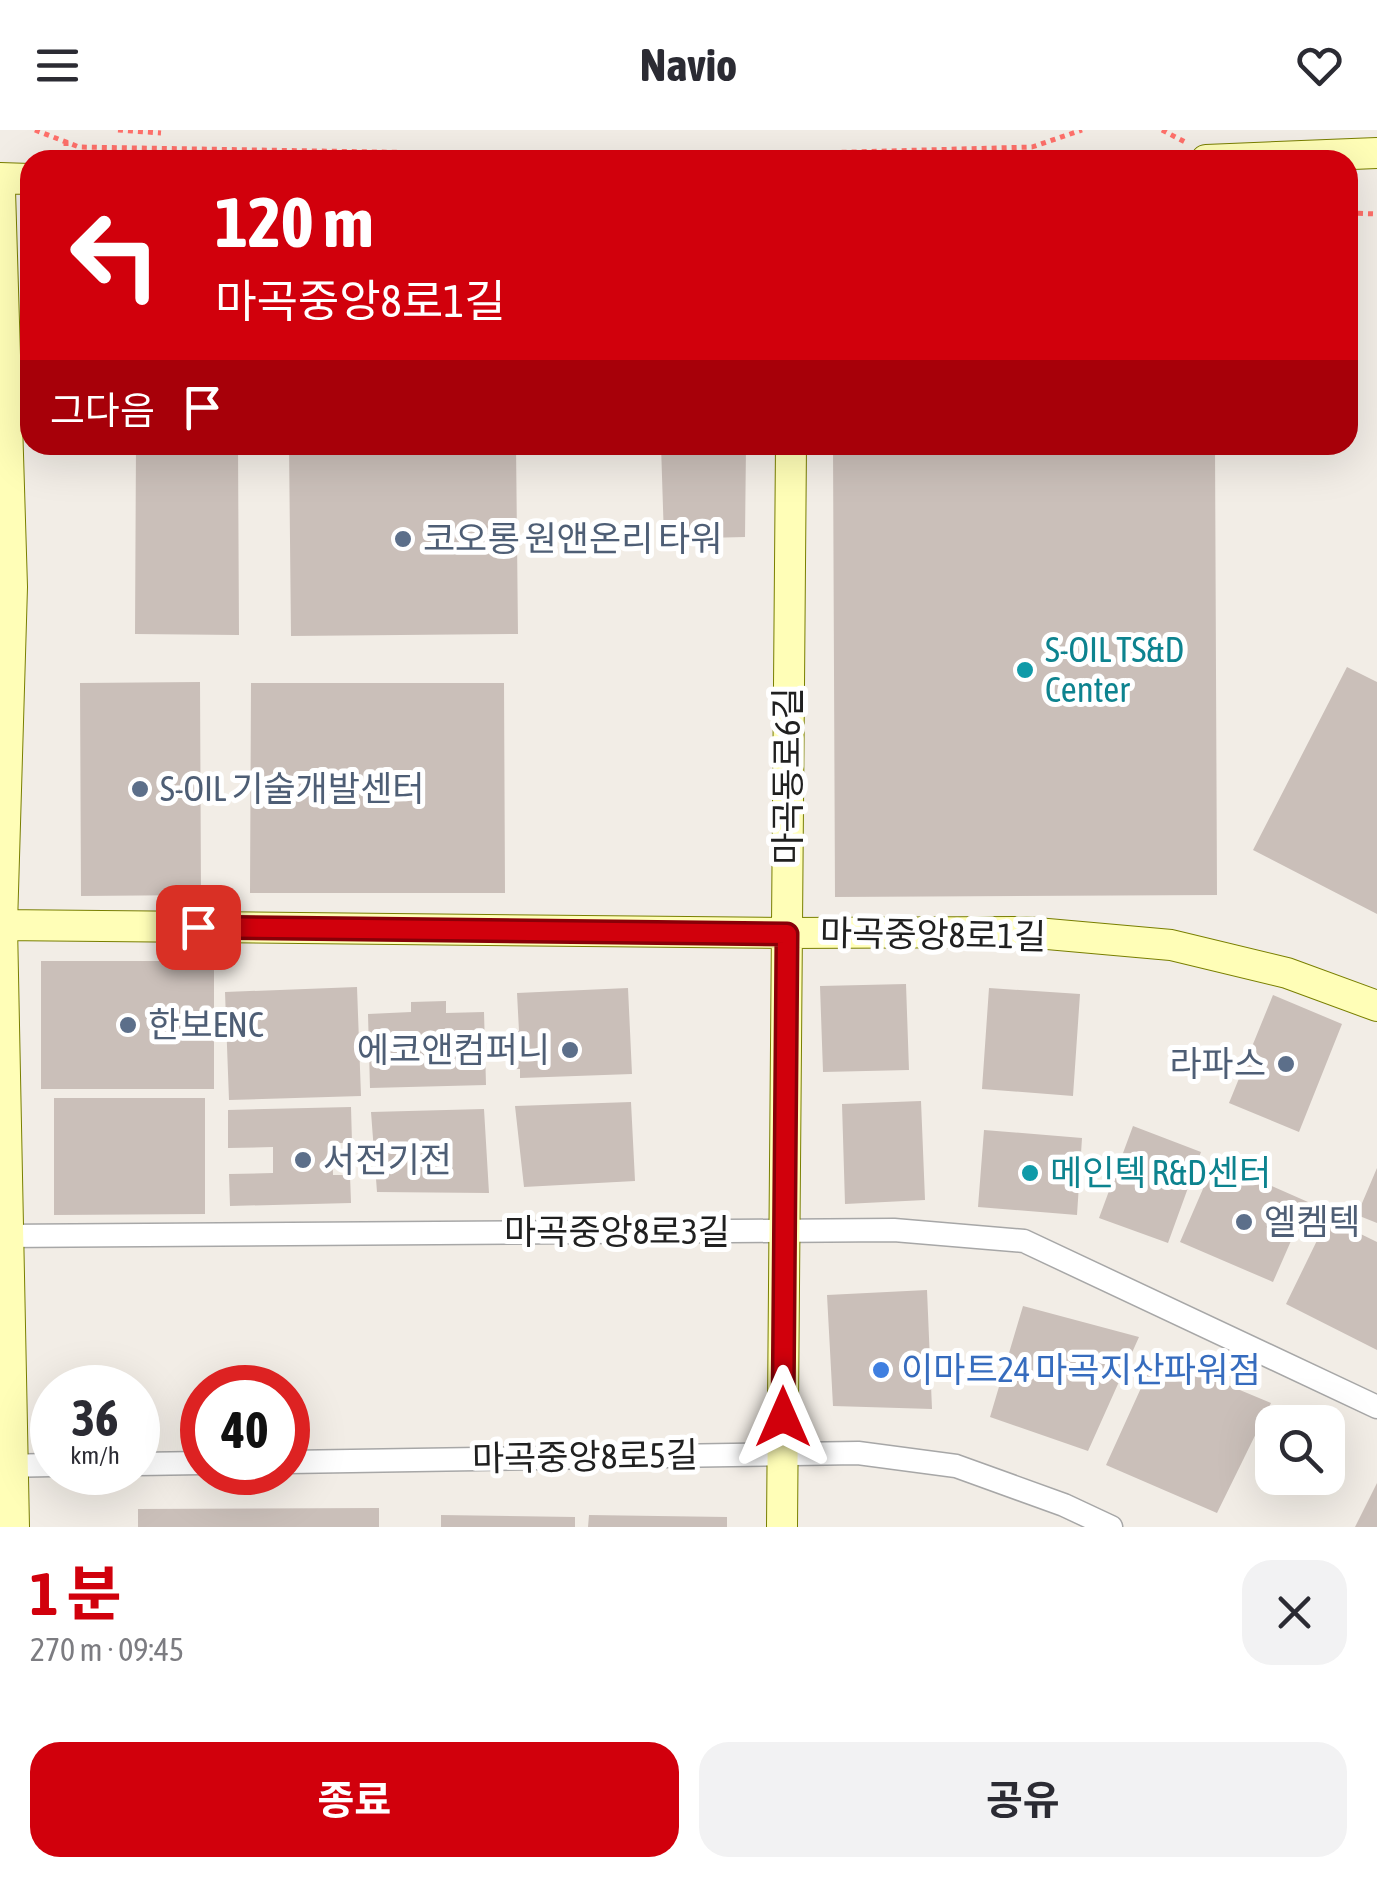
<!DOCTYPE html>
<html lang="ko">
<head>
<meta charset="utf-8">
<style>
	:root { --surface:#fff; --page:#f2f2f3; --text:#2b2b33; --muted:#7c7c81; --accent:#d1000c }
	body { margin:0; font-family:"Asap Condensed","Noto Sans KR",sans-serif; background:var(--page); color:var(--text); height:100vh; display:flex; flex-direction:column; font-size:38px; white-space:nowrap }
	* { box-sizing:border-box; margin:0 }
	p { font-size:32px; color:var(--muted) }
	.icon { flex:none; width:55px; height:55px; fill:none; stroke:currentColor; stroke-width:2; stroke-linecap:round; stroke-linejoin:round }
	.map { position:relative; height:1397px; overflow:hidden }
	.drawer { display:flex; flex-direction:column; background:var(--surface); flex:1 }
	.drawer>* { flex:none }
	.hud { position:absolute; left:20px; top:20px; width:1338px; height:305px; border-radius:30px; box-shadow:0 10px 40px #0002; background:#d1000c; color:#fff; overflow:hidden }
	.tools { position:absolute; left:1255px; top:1275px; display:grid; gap:20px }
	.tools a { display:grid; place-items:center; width:90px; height:90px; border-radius:20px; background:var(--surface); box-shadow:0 10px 40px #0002; font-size:50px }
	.speed { position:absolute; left:30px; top:1235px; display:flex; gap:20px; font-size:50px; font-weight:700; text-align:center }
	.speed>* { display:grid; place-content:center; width:130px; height:130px; border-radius:50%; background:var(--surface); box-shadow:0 10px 40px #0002; line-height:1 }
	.speed small { font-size:25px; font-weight:400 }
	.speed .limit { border:15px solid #d22; background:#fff; color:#111 }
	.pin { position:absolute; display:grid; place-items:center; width:85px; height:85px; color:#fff; margin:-42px; border-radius:20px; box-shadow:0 5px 15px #0006 }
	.me { position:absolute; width:110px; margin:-55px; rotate:0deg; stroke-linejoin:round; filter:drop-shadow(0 0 8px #0008) }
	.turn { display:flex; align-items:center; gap:35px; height:210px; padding:0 30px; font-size:45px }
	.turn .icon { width:130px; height:130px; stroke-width:2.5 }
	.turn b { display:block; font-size:70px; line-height:85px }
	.then { display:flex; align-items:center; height:95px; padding:0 30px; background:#0003; gap:20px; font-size:38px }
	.round { display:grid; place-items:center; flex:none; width:105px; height:105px; border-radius:30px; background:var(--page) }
	.summary { display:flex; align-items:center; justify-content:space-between; height:170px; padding:0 30px }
	h1 { font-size:60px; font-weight:700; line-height:75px; color:var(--accent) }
	.cta { display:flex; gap:20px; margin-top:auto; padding:20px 30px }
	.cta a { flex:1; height:115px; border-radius:30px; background:var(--accent); color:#fff; font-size:40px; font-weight:700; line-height:115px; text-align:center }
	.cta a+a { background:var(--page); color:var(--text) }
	header { display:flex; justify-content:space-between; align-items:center; height:130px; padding:0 30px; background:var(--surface); font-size:45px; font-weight:700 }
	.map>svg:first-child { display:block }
	.building { fill:#cabfb9 }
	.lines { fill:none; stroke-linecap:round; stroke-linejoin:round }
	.street-casing { stroke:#a7a7a7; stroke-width:25 }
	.secondary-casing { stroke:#797f00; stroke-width:32 }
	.path { stroke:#ff706a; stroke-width:5; stroke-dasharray:5 5; stroke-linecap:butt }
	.street { stroke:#fff; stroke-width:22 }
	.secondary { stroke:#fffeb7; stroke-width:30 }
	.route-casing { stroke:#880008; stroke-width:25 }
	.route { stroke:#d1000c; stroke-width:18 }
	.service-dot { fill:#5c6f8a; stroke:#fff; stroke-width:4 }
	.culture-dot { fill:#0f9aa8; stroke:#fff; stroke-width:4 }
	.shop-dot { fill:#3f7fe0; stroke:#fff; stroke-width:4 }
	.labels { text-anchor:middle; stroke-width:10; stroke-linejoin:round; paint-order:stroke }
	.service-label { font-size:35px; fill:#4e5e75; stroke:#fff; text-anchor:start }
	.culture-label { font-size:35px; fill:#0d838f; stroke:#fff; text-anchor:start }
	.street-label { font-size:35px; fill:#202020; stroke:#fff }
	.shop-label { font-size:35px; fill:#366cbe; stroke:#fff; text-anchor:start }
</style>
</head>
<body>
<header><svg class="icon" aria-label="menu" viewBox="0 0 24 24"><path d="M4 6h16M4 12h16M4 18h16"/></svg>Navio<svg class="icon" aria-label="heart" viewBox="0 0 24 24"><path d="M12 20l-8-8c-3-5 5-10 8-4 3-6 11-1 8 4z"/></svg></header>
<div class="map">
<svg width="1377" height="1397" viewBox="0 0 1377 1397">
	<rect width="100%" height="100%" fill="#f2ede6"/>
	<path class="building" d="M136 315H238L239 505 135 504Z
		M289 315H516L518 504 291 506Z
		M661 315H746L745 407 664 409Z
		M833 315H1215L1217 765 835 767Z
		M1347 537 1377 552V784L1253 720Z
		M200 552 201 765 81 766 80 553Z
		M251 553H504L505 763H250Z
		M41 831H214V959H41Z
		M906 854 909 940 823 942 820 856Z
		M357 857 361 966 229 970 225 862Z
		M628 858 632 944 520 948V939H509L507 902 519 901 517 863Z
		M989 858 1080 864 1073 966 982 959Z
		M1273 865 1342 894 1299 1002 1229 973Z
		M446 871V883L484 882 486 955 370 958 368 884 411 882V872Z
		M54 968H205V1084L54 1085Z
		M921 971 925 1070 845 1074 842 974Z
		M631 972 635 1051 524 1057 515 976Z
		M351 977 352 1013H332L333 1045H350L351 1073 230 1076 229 1044 273 1043V1017L228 1018V980Z
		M484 979 489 1063 377 1062 371 982Z
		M1133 996 1201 1022 1168 1113 1099 1088Z
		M984 1000 1082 1008 1077 1085 978 1077Z
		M1215 1031 1308 1072 1273 1152 1180 1112Z
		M1377 1038V1093L1357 1085Z
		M1328 1088 1377 1112V1220L1286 1174Z
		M927 1160 932 1279 833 1276 827 1165Z
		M1023 1176 1139 1207 1088 1321 990 1287Z
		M1156 1225 1271 1273 1217 1383 1106 1335Z
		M1377 1353V1397H1355Z
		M379 1378V1397H138V1379Z
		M441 1385 575 1387V1397H441Z
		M589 1385 727 1387V1397H588Z"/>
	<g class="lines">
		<g class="street-casing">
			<path id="street" d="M0 1106 894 1100 1024 1111 1377 1277
				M288 1332 858 1323 956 1336 1064 1375 1111 1397
				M138 1334 202 1333
				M0 1336 52 1335"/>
		</g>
		<g class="secondary-casing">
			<path id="secondary" d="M1206 30 1377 23
				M0 48 30 49
				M0 60 12 457 2 795 14 1397
				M0 795 787 803 1025 802 1171 815 1287 843 1377 876
				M782 1397 791 315"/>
		</g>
		<path class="path" d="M35 0 79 17 674 27 1032 17 1082 0
			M118 0 161 3
			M1162 0 1185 12
			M66 11V30
			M1348 83 1377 84"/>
		<use href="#street" class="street"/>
		<use href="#secondary" class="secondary"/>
	</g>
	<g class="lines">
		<g class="route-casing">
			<path id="route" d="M198 797 787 804 783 1287"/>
		</g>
		<use href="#route" class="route"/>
	</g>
	<g class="service-dot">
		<circle cx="403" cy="409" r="10"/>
		<circle cx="140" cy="659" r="10"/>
		<circle cx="128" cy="895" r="10"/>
		<circle cx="570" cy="920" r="10"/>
		<circle cx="1286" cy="934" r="10"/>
		<circle cx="303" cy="1030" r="10"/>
		<circle cx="1244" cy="1092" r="10"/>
	</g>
	<g class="culture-dot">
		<circle cx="1025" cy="540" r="10"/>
		<circle cx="1030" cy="1043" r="10"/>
	</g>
	<circle class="shop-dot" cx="881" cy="1240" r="10"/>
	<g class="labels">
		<g class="service-label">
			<text x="423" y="421">코오롱 원앤온리 타워</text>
			<text x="160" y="671">S-OIL 기술개발센터</text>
			<text x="148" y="907">한보ENC</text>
			<text x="550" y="932" text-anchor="end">에코앤컴퍼니</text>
			<text x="1266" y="946" text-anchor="end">라파스</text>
			<text x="323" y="1042">서전기전</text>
			<text x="1264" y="1104">엘켐텍</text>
		</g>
		<g class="culture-label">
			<text x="1045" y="532">S-OIL TS&amp;D<tspan x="1045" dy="40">Center</tspan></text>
			<text x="1050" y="1055">메인텍 R&amp;D센터</text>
		</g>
		<g class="street-label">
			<text transform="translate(788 646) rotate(-90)" y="12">마곡동로6길</text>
			<text transform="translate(933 805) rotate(1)" y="12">마곡중앙8로1길</text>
			<text x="617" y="1114">마곡중앙8로3길</text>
			<text transform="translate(585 1327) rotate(-1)" y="12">마곡중앙8로5길</text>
		</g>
		<g class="shop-label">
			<text x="901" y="1252">이마트24 마곡지산파워점</text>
		</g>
	</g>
</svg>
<div class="tools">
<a><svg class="icon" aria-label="search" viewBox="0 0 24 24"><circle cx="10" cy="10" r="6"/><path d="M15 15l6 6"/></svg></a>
</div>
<div class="speed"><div>36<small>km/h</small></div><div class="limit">40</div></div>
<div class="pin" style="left:198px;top:797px;background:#d93025"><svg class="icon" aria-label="arrive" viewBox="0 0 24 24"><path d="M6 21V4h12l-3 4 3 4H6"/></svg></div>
<svg class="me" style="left:783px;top:1287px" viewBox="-20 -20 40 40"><path d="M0-17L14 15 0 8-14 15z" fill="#d1000c" stroke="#fff" stroke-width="4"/></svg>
<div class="hud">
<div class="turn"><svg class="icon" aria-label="left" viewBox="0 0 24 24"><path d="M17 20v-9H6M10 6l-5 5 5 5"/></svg><div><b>120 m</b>마곡중앙8로1길</div></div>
<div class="then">그다음<svg class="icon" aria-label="arrive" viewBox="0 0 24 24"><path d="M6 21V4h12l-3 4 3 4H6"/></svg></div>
</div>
</div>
<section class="drawer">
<div class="summary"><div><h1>1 분</h1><p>270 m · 09:45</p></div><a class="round"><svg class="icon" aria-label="close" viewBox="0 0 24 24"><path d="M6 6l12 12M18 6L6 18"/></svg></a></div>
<div class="cta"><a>종료</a><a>공유</a></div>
</section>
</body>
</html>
